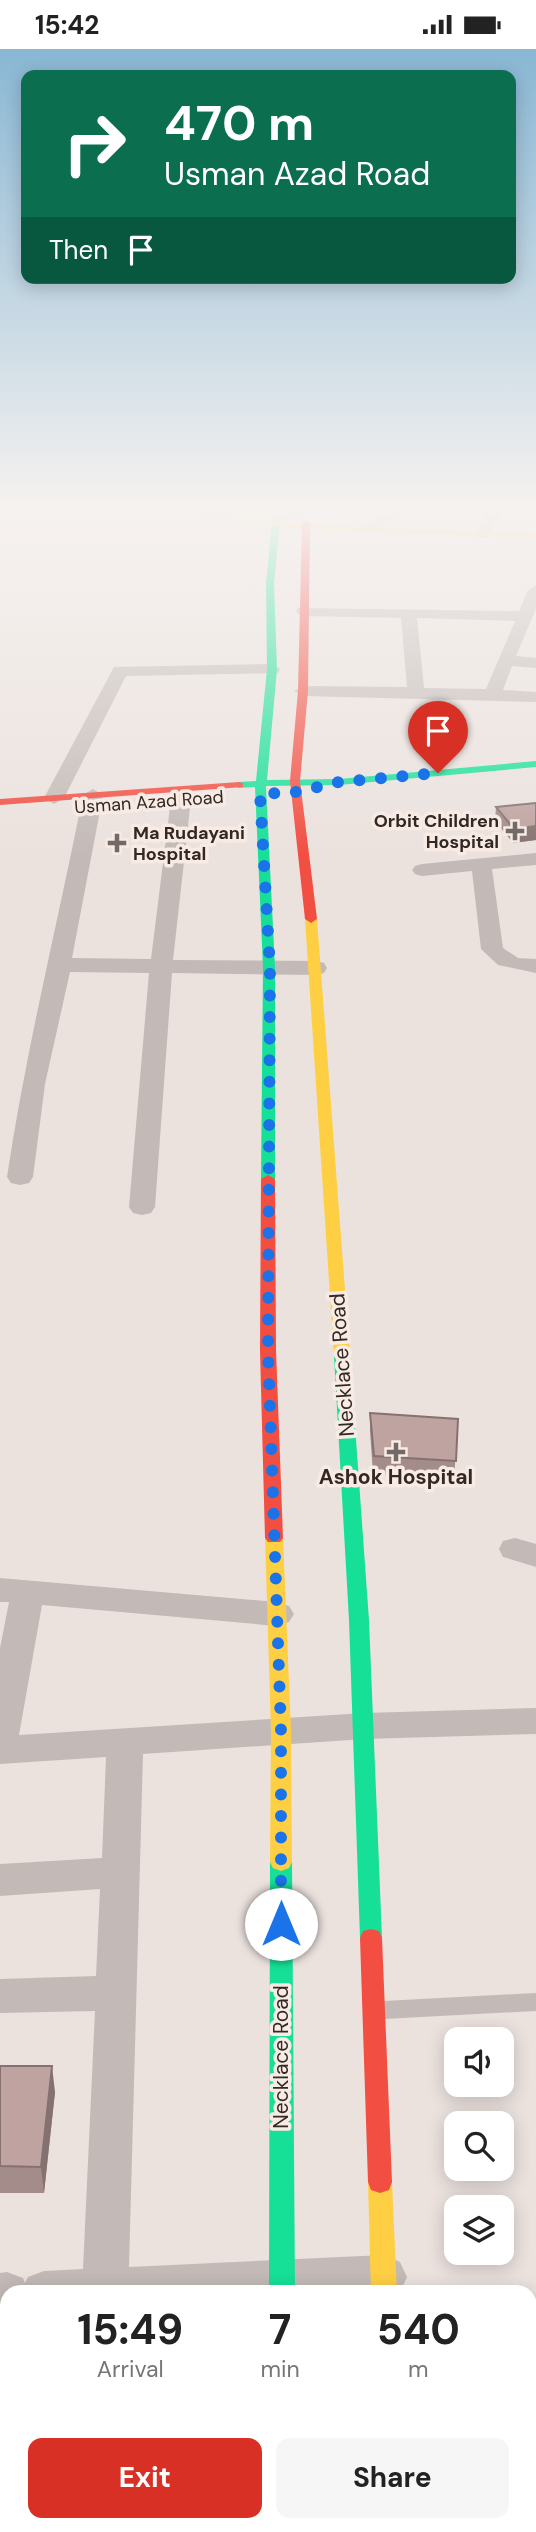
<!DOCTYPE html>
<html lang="en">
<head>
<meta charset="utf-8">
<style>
	:root { --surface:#fff; --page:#f6f6f6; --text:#222; --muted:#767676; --accent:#d93025 }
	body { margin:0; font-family:"DM Sans",sans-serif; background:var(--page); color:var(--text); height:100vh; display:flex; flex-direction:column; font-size:26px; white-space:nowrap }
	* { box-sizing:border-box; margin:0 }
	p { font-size:23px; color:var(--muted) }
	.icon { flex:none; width:38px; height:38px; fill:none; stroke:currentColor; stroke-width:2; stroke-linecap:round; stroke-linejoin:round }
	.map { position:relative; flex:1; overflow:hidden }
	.drawer { position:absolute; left:0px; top:2236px; width:537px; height:247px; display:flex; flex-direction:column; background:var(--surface); border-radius:21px 21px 0 0; box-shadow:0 4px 18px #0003 }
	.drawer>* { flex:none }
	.hud { position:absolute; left:21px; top:21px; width:495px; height:214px; border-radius:14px; box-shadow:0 4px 18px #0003; background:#0b6e4f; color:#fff; overflow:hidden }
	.fabs { position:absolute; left:444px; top:1978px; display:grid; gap:14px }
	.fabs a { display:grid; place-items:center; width:70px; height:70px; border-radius:14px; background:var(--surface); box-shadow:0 4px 18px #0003; font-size:35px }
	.pin { position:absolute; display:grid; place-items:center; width:60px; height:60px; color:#fff; margin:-72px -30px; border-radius:50% 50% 50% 0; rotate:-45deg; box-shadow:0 0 7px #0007 }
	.pin .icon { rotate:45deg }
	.me { position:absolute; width:77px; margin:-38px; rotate:0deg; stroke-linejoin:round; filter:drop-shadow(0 0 5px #0008) }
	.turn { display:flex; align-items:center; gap:24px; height:147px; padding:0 28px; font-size:32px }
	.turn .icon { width:91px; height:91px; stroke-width:2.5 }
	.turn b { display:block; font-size:49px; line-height:60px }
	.then { display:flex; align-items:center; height:66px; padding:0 28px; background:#0003; gap:14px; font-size:26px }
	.eta { display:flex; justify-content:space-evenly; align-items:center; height:119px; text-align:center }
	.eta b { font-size:42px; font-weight:700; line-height:49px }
	.primary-button { display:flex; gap:14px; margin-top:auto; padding:14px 28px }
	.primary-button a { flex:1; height:80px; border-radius:14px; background:var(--accent); color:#fff; font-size:28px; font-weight:700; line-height:80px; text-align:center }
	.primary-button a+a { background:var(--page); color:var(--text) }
	.status { display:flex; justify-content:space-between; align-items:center; height:49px; padding:0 35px; background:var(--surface); direction:ltr }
	.status svg { height:19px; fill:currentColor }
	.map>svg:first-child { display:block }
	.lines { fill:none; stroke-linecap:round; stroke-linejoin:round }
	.lane { fill:#c3bab7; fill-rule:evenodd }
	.street { fill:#c3bab7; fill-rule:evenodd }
	.fast { fill:#16e098; fill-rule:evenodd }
	.slow { fill:#ffcf43; fill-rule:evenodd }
	.jam { fill:#f24e42; fill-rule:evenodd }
	.wall { fill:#a38c8a }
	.shaded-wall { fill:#857270 }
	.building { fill:#bea3a0; stroke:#857270; stroke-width:2 }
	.route { stroke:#1a73e8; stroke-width:12; stroke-dasharray:0 21.6 }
	.poi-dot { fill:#736966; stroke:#f8ebe4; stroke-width:2.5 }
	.labels { text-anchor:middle; stroke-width:7; stroke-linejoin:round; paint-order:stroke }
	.far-street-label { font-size:18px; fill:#332826; stroke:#f8ebe4 }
	.far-poi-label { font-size:18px; font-weight:bold; fill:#332826; stroke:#f8ebe4; text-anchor:end }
	.street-label { font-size:21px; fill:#332826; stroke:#f8ebe4 }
	.poi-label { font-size:21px; font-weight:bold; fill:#332826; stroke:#f8ebe4 }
</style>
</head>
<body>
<div class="status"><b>15:42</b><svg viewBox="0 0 49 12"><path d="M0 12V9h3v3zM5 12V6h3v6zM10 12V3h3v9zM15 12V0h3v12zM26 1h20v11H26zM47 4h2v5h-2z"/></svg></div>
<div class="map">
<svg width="536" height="2483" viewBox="0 0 536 2483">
	<rect width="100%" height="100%" fill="#ebe2de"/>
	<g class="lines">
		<path class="lane" d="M536 1944V1962L384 1970 377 1967 374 1961 377 1955 384 1952Z"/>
		<path class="street" d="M297 459H319L276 475 269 471Z
			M394 459H413L368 483H358L356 480Z
			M489 459H503L488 488H478L476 485Z
			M536 536V560L516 607 536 609V619L512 617 503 641 536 643V653L303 647 294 642 303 637 407 638 401 569 304 567 298 565 296 562 298 559 519 562 528 541ZM417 569 515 572 486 640 424 639Z
			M272 615 280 620 278 624 126 627 64 749 54 755 44 749 114 618Z
			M93 740 103 746 72 909 151 910 171 750 181 744 191 750 173 911 316 912 324 914 327 919 324 924 316 926 172 924 155 1158 151 1164 142 1166 133 1164 129 1158 149 924 70 923 45 1035 33 1128 29 1134 20 1136 11 1134 7 1128C26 1000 58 873 83 746Z
			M536 804V816L492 820 503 899 518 909 536 910V924L498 916 481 900 472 822 422 827 415 825 412 821 415 817 422 815Z
			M515 1489 536 1495V1518L503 1508 499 1500 503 1492Z
			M0 1529 277 1553 289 1557 294 1565 289 1573 277 1577 42 1556 19 1686 365 1664 536 1659V1685L365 1690 143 1705 129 2218 384 2206 400 2213 407 2228 400 2243 7 2244V2267L0 2268V2224L7 2223 23 2229 25 2234 28 2228 44 2222 83 2220 95 1962 0 1964V1930L96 1927 100 1840 0 1847V1815L102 1809 106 1708 0 1715V1599L9 1553H0Z
			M530 2358 536 2359V2407L530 2406Z"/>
		<path class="fast" d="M10 459 0 466 1 459Z
			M276 469 280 471 274 535 277 620 267 731 339 730 536 712V718L339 736 266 737 275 919V1130L268 1134 261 1130 263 919 255 738 239 739 234 736 239 733 256 732 267 620 266 535 272 471Z
			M342 1302 350 1307 369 1571 382 1889 379 1896 371 1898 363 1896 360 1889 349 1571 334 1307Z
			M281 1804 289 1807 292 1813 295 2244H269L270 1813 273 1807Z"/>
		<path class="slow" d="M105 459H137L306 476 536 485V489L306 480Z
			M311 866 317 870 350 1307 342 1312 334 1307 305 870Z
			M274 1483 280 1485 283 1489 291 1682 292 1813 289 1819 281 1822 273 1819 270 1813 271 1682 265 1489 268 1485Z
			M380 2122 389 2125 392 2133 397 2244H371L368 2133 371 2125Z"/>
		<path class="jam" d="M306 472 310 474 308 642 300 732 317 870 311 874 305 870 290 732 298 642 302 474Z
			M239 733 243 734V738L0 756V750Z
			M268 1126 275 1130 276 1301 283 1489 280 1493H268L265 1489 260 1301 261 1130Z
			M371 1880 379 1882 382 1889 392 2133 389 2141 380 2144 371 2141 368 2133 360 1889 363 1882Z
			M272 2476H300V2483H272Z
			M378 2476H406L407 2483H379Z"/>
	</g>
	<path class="wall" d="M536 754V791L513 794 495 772 496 758Z
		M370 1364 458 1370 454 1430 373 1425 370 1382Z
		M0 2017 55 2043 44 2144H0Z"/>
	<path class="shaded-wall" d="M536 777V791L513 794 514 780Z
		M52 2017 55 2043 44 2144 41 2118Z"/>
	<path class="building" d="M536 754V777L514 780 496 758Z
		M370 1364 458 1370 456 1412 374 1407Z
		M0 2017H52L41 2118 0 2117Z"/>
	<linearGradient id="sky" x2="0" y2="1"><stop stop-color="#89b7d4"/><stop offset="0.57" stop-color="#f6f2f0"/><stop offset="1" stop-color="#f6f2f0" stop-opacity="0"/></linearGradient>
	<rect width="536" height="807" fill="url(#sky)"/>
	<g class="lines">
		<path class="route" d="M281 1875V1682L268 1301 270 919 260 745 296 743 339 733 438 724"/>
	</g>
	<g class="poi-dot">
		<path d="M511.5 771.5h7v7h7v7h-7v7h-7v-7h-7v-7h7z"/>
		<path d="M113.5 783.5h7v7h7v7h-7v7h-7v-7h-7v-7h7z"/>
		<path d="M392.5 1392.5h7v7h7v7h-7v7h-7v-7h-7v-7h7z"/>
	</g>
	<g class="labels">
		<g class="far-street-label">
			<text transform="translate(149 753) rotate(-4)" y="6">Usman Azad Road</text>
		</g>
		<g class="far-poi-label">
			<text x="499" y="778">Orbit Children<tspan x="499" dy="21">Hospital</tspan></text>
			<text x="133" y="790" text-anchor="start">Ma Rudayani<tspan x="133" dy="21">Hospital</tspan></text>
		</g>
		<g class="street-label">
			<text transform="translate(342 1316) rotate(-94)" y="7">Necklace Road</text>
			<text transform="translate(281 2008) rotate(-90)" y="7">Necklace Road</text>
		</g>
		<g class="poi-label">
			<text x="396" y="1435">Ashok Hospital</text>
		</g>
	</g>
</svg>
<div class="fabs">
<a><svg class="icon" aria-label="sound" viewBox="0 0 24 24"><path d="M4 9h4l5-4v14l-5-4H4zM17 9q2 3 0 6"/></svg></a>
<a><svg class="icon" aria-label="search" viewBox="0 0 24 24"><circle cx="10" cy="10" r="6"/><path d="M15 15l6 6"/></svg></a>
<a><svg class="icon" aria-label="layers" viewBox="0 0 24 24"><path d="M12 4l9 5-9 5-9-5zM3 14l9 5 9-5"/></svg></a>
</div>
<div class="pin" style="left:438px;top:724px;background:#d93025"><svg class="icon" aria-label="arrive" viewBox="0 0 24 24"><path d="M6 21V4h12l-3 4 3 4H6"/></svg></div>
<svg class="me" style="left:281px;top:1875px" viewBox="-20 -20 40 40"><circle r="19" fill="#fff"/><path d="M0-13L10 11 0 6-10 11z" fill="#1a73e8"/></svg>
<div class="hud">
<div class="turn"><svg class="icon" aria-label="right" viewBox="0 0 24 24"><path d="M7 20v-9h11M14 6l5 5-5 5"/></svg><div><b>470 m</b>Usman Azad Road</div></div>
<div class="then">Then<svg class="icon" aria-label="arrive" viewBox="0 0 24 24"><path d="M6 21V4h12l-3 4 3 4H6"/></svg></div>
</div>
<section class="drawer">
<div class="eta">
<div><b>15:49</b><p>Arrival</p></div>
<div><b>7</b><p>min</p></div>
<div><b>540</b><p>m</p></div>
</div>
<div class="primary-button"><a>Exit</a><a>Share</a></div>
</section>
</div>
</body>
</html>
